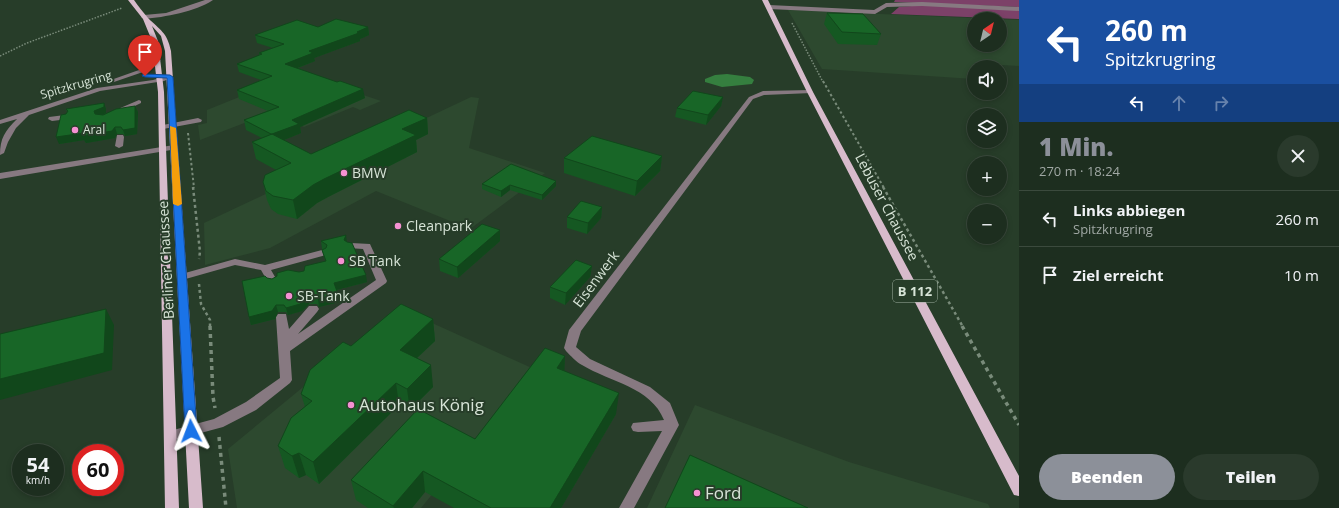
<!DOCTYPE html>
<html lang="de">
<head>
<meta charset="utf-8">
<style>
	:root { --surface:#1d2e1f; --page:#2a3a2c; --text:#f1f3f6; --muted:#a0a8a4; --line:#3b4a3d; --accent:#8c9099 }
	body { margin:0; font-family:"Open Sans",sans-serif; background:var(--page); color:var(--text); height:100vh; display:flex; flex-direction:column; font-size:15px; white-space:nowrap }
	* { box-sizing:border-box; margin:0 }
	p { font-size:13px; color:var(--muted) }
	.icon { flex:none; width:22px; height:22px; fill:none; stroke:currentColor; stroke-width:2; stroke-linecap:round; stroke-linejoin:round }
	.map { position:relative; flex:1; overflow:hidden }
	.panel { display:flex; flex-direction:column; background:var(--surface); width:320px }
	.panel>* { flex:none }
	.hud { background:#1a4fa0; color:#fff; overflow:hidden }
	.needle { width:26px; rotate:35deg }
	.buttons { position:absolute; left:967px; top:12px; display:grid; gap:8px }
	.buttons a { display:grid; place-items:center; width:40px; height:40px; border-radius:50%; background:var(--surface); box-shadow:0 2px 6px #0003,0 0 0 1px var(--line); font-size:20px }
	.speed { position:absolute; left:12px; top:444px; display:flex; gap:8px; font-size:20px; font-weight:700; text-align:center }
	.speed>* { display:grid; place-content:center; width:52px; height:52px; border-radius:50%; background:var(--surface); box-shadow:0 2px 6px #0003,0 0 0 1px var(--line); line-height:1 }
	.speed small { font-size:10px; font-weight:400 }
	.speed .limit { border:6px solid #d22; background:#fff; color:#111 }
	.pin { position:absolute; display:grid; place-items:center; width:34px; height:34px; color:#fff; margin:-41px -17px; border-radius:50% 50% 50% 0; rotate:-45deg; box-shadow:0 0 4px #0007 }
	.pin .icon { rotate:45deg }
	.me { position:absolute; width:44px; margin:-22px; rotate:357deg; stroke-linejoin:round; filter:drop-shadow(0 0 3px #0008) }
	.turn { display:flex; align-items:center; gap:14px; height:84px; padding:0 20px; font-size:18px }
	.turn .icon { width:52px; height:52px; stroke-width:2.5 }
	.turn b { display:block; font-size:28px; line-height:34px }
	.lanes { display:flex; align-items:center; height:38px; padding:0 20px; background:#0003; justify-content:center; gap:20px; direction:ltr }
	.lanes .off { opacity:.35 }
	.round { display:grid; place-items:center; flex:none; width:42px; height:42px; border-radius:21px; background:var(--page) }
	.overview { display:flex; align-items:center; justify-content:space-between; height:68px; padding:0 20px }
	h1 { font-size:24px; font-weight:800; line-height:30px; color:var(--accent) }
	.cta { display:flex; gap:8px; margin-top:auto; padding:8px 20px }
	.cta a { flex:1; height:46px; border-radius:24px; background:var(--accent); color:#fff; font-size:16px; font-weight:800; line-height:46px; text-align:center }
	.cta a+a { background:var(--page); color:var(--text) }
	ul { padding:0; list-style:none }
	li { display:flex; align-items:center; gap:12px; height:56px; padding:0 20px; border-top:1px solid var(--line) }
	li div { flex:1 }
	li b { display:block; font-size:15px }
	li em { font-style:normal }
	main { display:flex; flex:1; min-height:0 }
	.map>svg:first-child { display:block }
	.built { fill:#2d492f; fill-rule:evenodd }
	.green { fill:#7c4168 }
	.water { fill:#357f3f }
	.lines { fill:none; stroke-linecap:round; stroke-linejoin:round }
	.path-far3 { stroke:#798b7a; stroke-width:1.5; stroke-dasharray:1.5 1.5; stroke-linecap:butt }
	.path-far2 { stroke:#798b7a; stroke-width:2; stroke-dasharray:2.5 2.5; stroke-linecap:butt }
	.path-far1 { stroke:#798b7a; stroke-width:2.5; stroke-dasharray:3 3; stroke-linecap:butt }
	.path { stroke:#798b7a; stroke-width:3.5; stroke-dasharray:4 4; stroke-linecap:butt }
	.minor { fill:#877981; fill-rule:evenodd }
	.major { fill:#d7bbcb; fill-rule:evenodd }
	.wall { fill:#155822 }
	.shaded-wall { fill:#11471b }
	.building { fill:#186627; stroke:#11471b }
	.route { fill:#1a73e8; stroke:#114b97 }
	.slow { fill:#f59e0b }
	.poi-dot { fill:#f591d2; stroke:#273d29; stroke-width:1.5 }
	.labels { text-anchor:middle; stroke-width:4; stroke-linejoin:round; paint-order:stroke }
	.far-street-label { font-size:12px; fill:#d7e4d7; stroke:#273d29 }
	.far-poi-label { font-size:12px; fill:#d7e4d7; stroke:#273d29; text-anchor:start }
	.shield { fill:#273d29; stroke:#a2b2a3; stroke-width:1 }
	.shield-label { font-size:13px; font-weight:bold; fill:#d7e4d7 }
	.poi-label { font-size:14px; fill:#d7e4d7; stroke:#273d29; text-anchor:start }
	.street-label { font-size:14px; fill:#d7e4d7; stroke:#273d29 }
	.near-poi-label { font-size:17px; fill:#d7e4d7; stroke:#273d29; text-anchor:start }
</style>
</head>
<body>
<main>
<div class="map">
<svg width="1019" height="508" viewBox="0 0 1019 508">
	<rect width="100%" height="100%" fill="#273d29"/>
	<path class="built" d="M788 10 1019 20V66L987 64 989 67H974V79L822 69ZM974 19H1000V45H974Z
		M299 73 381 101 360 110 353 107 304 127 273 112 200 140 198 125 207 123V110Z
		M471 97 479 98 469 148 545 173 470 229 376 191 270 248 205 265 204 223Z
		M399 308 534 369 421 508H237L228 449Z
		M695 405 849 462 988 504 990 508H647Z"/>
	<path class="green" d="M895 0H1019V7L894 2Z
		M925 5 1019 10V19L891 14 899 7Z"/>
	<path class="water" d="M727 74 750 77 754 80 752 84 722 87 705 82V79L715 75Z"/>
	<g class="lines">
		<path class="path-far3" d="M792 23 823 82
			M0 56 27 43 122 8"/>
		<path class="path-far2" d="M823 81 884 188
			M188 133 194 188"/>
		<path class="path-far1" d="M193 187 200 252 199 259
			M883 187 963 327
			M199 284 201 304 210 320V327"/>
		<path class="path" d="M210 326 213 397 215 408
			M962 326 1019 425
			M219 437 226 508"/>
		<path class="minor" d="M205 0H213C195 12 165 17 144 19L141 17 144 15 166 13Z
			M922 2 1019 7V11L922 6 887 7 875 14 769 9 766 7 769 5 874 10 886 3Z
			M156 59 161 60 143 72 111 83 108 81 139 70Z
			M170 75 173 77 164 81 100 91 29 115 16 128 8 142 4 153 0 155C0 138 5 131 17 119L0 124V120L97 88 153 80Z
			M810 90 813 92 812 93 764 95 753 99 581 331 576 347 590 359 650 387 670 403 679 425 634 508H619L662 431 638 432 633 431 631 427 633 423 664 420C651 387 610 382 582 365 576 362 571 356 566 351L564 348 569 330 749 97 763 91Z
			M139 100 141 101V103L118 114H112L111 112Z
			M65 115 69 117 68 119 52 121 48 119 49 117Z
			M198 118 202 120 201 122 163 129 159 127 163 125Z
			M117 135H123L124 137 123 146 119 148 115 146Z
			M174 145 178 147 177 149 0 179V173Z
			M351 243 370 244 387 281 386 283 290 351 292 380 290 383 256 410 223 427 171 441 166 440 164 436 166 432 214 419 246 402 280 378 276 317 278 314H286L289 329 309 306H317L319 309 317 312 298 334 376 280 363 249 348 248 346 246 348 244Z
			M322 250 327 253 326 255 271 270 278 282 273 285 269 284 261 270 235 265 182 280 177 277 178 275 235 259 265 265Z"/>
		<path class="major" d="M128 0H134C138 6 143 12 148 18 160 30 167 32 171 51L203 508H189L165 51 161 36 152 26 158 41 164 92 179 508H165L158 92 152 41 143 19Z
			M762 0H768L813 92 1019 476V496L1014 495 807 92Z"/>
	</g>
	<path class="wall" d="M827 13 881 34 877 45 838 44 824 24Z
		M318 27H368L369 35 360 39V41L314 58 315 61 298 68 365 98 300 127 301 133 284 140 311 154 427 118 428 134 416 140 417 152 328 197 317 203 297 219 278 214 271 209 267 200 263 182 276 170 256 159 252 142 262 138 246 130 244 120 268 111 239 99 237 90 261 80 239 72 237 64 259 56V53L273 48 257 43 255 35Z
		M723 97 721 106 706 125 675 117 677 108Z
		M104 103 106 109V113L101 115 135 106 138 112 137 134 125 136 123 134H117L115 138 86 143 84 140 59 144 66 114 67 112 66 109Z
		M662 156 660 171 635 196 564 173V158Z
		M482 184 556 186 542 200 510 190 501 197 482 189Z
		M602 207 601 218 587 234 567 228V217Z
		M321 241 347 242 367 282 337 290 339 302 319 307 317 304H309L302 311 288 315 286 312H278L275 319 251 325 249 317 267 278 272 279 304 271 325 261 322 250 323 249H322Z
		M500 241 458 278 440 271 439 259Z
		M592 266 590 277 565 305 550 298V287Z
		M433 319 435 341 417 358 433 387 410 410 399 405 319 484 306 475 299 478 285 468 278 446 305 407 301 394 351 346Z
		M565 356 564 370 616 414 561 508H454L425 492 412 508H368L356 500 351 480 475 439Z"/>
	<path class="shaded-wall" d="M368 27 369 35 360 39V41L314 58 315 61 287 72 285 64 309 51Z
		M363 89 365 98 300 127 301 133 274 144 272 135 292 120Z
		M723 97 721 106 706 125 708 115Z
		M104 103 106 109V113L97 117 94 111Z
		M135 106 138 112 137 134 125 136 123 130Z
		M427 118 428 134 416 140 417 152 328 197 317 203 297 219 293 200 313 185 402 129Z
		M115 127 117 134 115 138 86 143 84 140 59 144 56 137Z
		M662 156 660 171 635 196 637 181Z
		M556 181V186L542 200V195Z
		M510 185V190L501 197V191Z
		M602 207 601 218 587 234 588 223Z
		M500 230V241L458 278 457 267Z
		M346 235 347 243 344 240Z
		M592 266 590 277 565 305 566 293Z
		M366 275 367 282 336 290 334 283Z
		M338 294 339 302 319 307 318 299Z
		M307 297 309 304 302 311 288 315 286 308Z
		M276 305 278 312 275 319 251 325 249 317Z
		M106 309 114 325 112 370 0 400V379Z
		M433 319 435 341 403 371 400 350Z
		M565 356 564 377 557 368Z
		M431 365 433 387 410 410 407 389Z
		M396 383 399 405 319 484 313 462Z
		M619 393 616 414 561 508H550Z
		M299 453 306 475 299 478 292 456Z
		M423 471 425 492 412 508H394L393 506Z"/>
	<path class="building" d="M827 13 863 14 881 34 842 32Z
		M336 19 368 27 357 32 359 33 309 51 313 53 285 64 337 82 340 81 363 89 292 120 299 124 272 134H271L244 120 279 107 237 90 272 76 237 64 262 54 259 53 284 44 255 35 297 20 318 27Z
		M693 91 723 97 708 115 677 108Z
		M104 103V107L94 111 95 114 103 115 116 109 135 106V128L123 130 121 127H115L112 131 83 136 84 133 56 137 61 115 66 114 68 111 66 109Z
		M409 110 427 118 402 129 416 135 324 179 313 185 293 200 273 196 266 191 263 182 265 175 291 163 252 142 272 134 311 154Z
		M592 136 662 156 637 181 564 158Z
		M511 164 556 181 542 195 510 185 501 191 482 184Z
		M581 201 602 207 588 223 567 217Z
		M482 224 500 230 457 267 439 259Z
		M346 235 344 240 347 242 352 243 366 275 334 283 338 294 318 299 315 297H307L300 304 286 308 284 305H276L272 311 249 317 242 281 265 276 267 278 272 279 277 276V273L288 270 299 272 304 271 305 266 326 261 322 250 326 248 327 245 321 241Z
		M576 260 592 266 566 293 550 287Z
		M401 304 433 319 400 350 431 365 407 389 396 383 313 462 299 453 292 456 278 446 291 418 312 401 301 394 310 370 343 342 351 346Z
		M106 309 104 353 0 379V334Z
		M545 348 565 356 557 368 619 393 550 508H491L423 471 393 506 351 480 418 409 475 439Z
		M690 455 808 508H665Z"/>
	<path class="route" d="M143 74 170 75 173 77 197 431 195 434 191 436 187 434 185 431 167 78 145 77 142 76Z"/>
	<path class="slow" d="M170 126 176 128 182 204 178 206 173 204Z"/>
	<g class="poi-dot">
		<circle cx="75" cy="130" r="4"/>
		<circle cx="344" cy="173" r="4"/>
		<circle cx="398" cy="226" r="4"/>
		<circle cx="341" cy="261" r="4"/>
		<circle cx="289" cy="296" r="4"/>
		<circle cx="351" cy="405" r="4"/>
		<circle cx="697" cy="493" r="4"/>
	</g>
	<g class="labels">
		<g class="far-street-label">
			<text transform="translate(76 85) rotate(-16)" y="4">Spitzkrugring</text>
		</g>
		<g class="far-poi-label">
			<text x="83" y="134">Aral</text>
		</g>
		<rect class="shield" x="893" y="280" width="44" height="22" rx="3"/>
		<g class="shield-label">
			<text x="915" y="296">B 112</text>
		</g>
		<g class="poi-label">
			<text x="352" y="178">BMW</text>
			<text x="406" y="231">Cleanpark</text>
			<text x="349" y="266">SB Tank</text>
			<text x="297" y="301">SB-Tank</text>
		</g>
		<g class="street-label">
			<text transform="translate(887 207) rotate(62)" y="5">Lebuser Chaussee</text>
			<text transform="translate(166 260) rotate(-93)" y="5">Berliner Chaussee</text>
			<text transform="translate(596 279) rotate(-53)" y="5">Eisenwerk</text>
		</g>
		<g class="near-poi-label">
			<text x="359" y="411">Autohaus König</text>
			<text x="705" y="499">Ford</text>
		</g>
	</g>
</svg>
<div class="buttons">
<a><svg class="needle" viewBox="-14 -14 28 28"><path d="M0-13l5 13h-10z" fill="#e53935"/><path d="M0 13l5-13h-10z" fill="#a0a8a4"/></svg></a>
<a><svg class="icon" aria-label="sound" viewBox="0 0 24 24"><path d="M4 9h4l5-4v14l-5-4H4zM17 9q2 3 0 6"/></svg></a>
<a><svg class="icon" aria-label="layers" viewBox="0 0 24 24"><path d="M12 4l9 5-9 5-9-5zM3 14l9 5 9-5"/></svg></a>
<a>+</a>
<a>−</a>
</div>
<div class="speed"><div>54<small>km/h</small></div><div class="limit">60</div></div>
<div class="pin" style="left:145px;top:76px;background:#d93025"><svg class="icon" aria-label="arrive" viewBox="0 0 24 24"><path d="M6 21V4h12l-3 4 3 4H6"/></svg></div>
<svg class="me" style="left:191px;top:431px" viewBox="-20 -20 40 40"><path d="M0-17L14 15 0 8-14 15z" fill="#1a73e8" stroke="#fff" stroke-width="4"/></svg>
</div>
<section class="panel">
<div class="hud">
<div class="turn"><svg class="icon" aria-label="left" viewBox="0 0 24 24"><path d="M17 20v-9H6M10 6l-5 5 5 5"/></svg><div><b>260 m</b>Spitzkrugring</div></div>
<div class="lanes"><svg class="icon" aria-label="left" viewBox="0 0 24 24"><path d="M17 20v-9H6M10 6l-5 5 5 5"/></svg><svg class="icon off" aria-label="ahead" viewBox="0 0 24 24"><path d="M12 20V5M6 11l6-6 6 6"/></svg><svg class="icon off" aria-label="right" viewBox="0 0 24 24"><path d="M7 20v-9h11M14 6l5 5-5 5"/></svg></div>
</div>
<div class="overview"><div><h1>1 Min.</h1><p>270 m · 18:24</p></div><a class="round"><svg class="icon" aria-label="close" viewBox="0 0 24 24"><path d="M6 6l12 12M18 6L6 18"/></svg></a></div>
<ul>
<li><svg class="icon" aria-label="left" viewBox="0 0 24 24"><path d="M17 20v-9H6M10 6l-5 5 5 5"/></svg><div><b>Links abbiegen</b><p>Spitzkrugring</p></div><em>260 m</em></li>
<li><svg class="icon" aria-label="arrive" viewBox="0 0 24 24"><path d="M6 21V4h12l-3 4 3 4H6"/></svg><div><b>Ziel erreicht</b></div><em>10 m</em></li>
</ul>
<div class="cta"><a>Beenden</a><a>Teilen</a></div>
</section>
</main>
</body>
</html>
